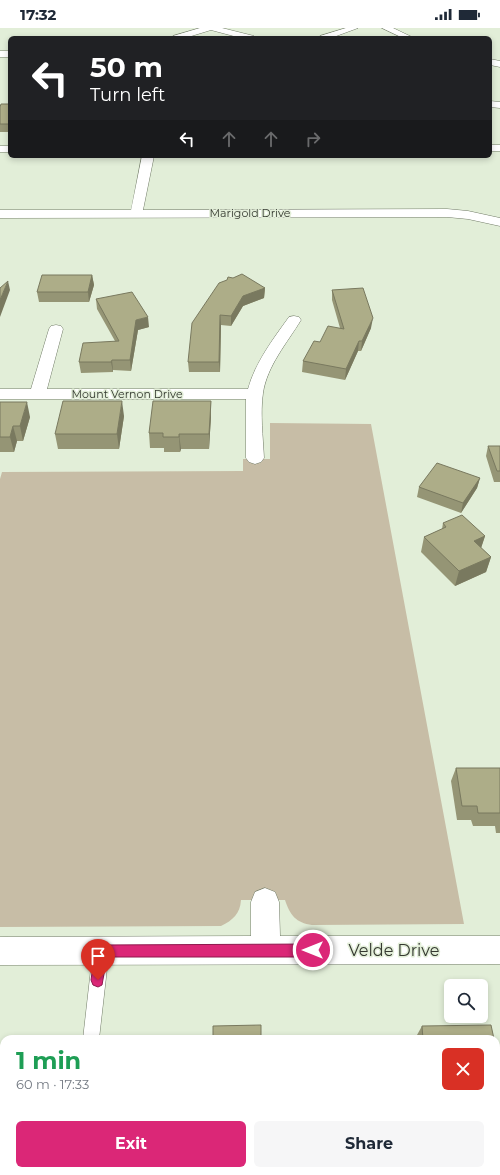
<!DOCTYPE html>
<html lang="en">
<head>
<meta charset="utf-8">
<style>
	:root { --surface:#fff; --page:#f6f6f7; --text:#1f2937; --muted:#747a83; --accent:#db2777 }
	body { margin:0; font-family:Montserrat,sans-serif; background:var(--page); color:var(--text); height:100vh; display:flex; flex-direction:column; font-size:15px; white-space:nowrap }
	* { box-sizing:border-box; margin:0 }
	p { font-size:13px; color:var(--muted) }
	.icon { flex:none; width:22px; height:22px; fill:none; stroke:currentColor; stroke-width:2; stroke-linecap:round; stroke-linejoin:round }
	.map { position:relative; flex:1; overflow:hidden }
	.side { position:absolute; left:0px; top:1007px; width:500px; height:140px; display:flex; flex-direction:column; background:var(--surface); border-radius:12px 12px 0 0; box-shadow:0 2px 6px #0003 }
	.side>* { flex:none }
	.guide { position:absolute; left:8px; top:8px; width:484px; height:122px; border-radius:6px; box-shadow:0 2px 6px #0003; background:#202124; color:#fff; overflow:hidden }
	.buttons { position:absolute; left:444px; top:951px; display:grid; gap:8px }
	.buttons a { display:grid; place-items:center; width:44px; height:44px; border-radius:6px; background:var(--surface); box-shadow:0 2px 6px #0003; font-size:20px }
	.pin { position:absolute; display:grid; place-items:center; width:34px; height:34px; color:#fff; margin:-41px -17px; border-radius:50% 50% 50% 0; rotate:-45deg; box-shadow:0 0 4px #0007 }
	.pin .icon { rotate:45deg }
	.me { position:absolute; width:44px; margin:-22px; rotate:270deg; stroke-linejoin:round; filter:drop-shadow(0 0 3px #0008) }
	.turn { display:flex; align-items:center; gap:14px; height:84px; padding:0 16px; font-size:18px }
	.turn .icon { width:52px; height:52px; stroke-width:2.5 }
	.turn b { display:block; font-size:28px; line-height:34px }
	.lanes { display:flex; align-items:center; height:38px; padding:0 16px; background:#0003; justify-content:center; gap:20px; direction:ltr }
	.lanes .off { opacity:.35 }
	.round { display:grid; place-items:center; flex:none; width:42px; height:42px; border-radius:6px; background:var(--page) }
	.headline { display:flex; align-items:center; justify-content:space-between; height:68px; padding:0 16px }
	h1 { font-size:24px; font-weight:700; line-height:30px; color:#1e9e55 }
	.cta { display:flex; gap:8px; margin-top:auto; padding:8px 16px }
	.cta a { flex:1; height:46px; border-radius:6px; background:var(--accent); color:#fff; font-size:16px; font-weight:700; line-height:46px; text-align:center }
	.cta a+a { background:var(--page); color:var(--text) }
	.status { display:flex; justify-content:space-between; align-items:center; height:28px; padding:0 20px; background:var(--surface); direction:ltr }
	.status svg { height:11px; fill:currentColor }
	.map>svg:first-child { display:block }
	.green { fill:#c7bda6 }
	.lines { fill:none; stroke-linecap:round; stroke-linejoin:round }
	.service-casing { stroke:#727c68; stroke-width:1 }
	.minor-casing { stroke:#727c68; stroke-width:1 }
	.service { fill:#fff; fill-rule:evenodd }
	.minor { fill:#fff; fill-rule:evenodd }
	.wall { fill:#959575 }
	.shaded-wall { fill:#79795f }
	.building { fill:#adad88; stroke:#79795f }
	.route { fill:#db2777; stroke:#8e194d }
	.labels { text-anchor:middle; stroke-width:3; stroke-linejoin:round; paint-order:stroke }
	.far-street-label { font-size:11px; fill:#353931; stroke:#e2eed8 }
	.near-street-label { font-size:16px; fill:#353931; stroke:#e2eed8 }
</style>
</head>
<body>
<div class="status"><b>17:32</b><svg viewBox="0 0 49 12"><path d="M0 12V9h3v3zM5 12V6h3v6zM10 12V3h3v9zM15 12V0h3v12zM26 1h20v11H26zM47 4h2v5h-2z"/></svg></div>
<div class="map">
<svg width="500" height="1147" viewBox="0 0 500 1147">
	<rect width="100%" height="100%" fill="#e2eed8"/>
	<path class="green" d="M270 395 371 396 464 896 312 897C296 895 290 887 285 872H241C240 886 233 892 221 898L0 899V451L2 444 243 443V431H270Z"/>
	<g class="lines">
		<g class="service-casing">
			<path id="service" d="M101 915 106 918 109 923 99 1011H83L93 923 96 918Z
				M0 1047H4V1063H0Z
				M168 1143H186V1147H168Z"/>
		</g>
		<g class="minor-casing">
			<path id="minor" d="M200 0H222L254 8 255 10H241L211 2 185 10H172L173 8Z
				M346 0H358L331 10H319L320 8Z
				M382 0H393L414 10H403Z
				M0 23H10V29H0Z
				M490 31 500 33V39L490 37Z
				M490 73 500 74V80L490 79Z
				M490 117H500V123H490Z
				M0 118H10V124H0Z
				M142 128H154L143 182 447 181 468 183 500 190V198L468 191 447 189 0 190V182H131Z
				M294 288 299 289 301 292C287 315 267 338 263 365 260 386 263 409 264 430L261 434 255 436 249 434 246 430V371H0V361H31L49 301 51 298 56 297 61 298 63 301 47 361H248C255 335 273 311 289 289Z
				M265 860 275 864 279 874 280 908H500V936L0 937V909L251 908V874L255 864Z"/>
		</g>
		<use href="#service" class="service"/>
		<use href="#minor" class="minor"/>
	</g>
	<path class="wall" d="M10 76V104H0V79Z
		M92 247 94 257 89 274H39L37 264Z
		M233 250 265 260 264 270 243 278 231 298 221 297 220 344H189L188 334Z
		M332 262 371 300 361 323H358L345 352 302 344 303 333 320 314 340 300 332 272Z
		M96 271 149 299 138 302 131 343 113 342V344L81 345 79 334 115 313 97 281Z
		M211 373V388L209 421H181L180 424H164V420H150L149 405Z
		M0 374 30 389 23 413H17L14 424H0Z
		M124 388 119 421H58L55 406Z
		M488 418H500V454H494L486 428Z
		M480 450 477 460 461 485 417 469 419 459Z
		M443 495 485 508 481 520 491 529 486 544 455 558 421 524 424 509 442 501Z
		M456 740H500V805H496L495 798H473L471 792H457L451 753Z
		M422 998 494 1011H417V1007Z
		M496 1017 500 1023V1068H497L500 1083V1096L496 1100Z"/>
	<path class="shaded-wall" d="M92 247 94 257 89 274 88 264Z
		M8 253 10 262 0 289V272Z
		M265 260 264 270 243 278 231 298V288L243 268Z
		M220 287 221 297 220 344 219 334Z
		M148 289 149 299 138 302 131 343 130 332 136 292Z
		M373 290 371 300 361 323 362 313Z
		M359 313 358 323 345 352 346 341Z
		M112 332 113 342V344L111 334Z
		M122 373 124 388 119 421 117 406Z
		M211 373V388L209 421V406Z
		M27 374 30 389 23 413 20 398Z
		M13 398 17 413 14 424 10 409Z
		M179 406 181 421 180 424 179 409Z
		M480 450 477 460 461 485 463 475Z
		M485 508 480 523 474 513Z
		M491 529 486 544 455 558 459 543Z"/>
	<path class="building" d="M1 76H10V96H0V79Z
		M242 246 265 260 243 268 231 288 220 287 219 334H188L192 295 219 255 227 252 228 249 233 250Z
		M42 247H92L88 264H37Z
		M8 253 0 272V260Z
		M363 260 373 290 362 313H359L346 341 303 333 314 313 320 314 328 298 344 301 332 262Z
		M132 264 148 289 136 292 130 332H112L111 334H79L83 315 119 313 96 271Z
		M63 373H122L117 406H55Z
		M153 373H211L209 406H179V409H163V405H149Z
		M0 374H27L20 398H13L10 409H0Z
		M488 418H500V443H497Z
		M437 435 480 450 463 475 419 459Z
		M462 487 485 508 474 513 491 529 459 543 424 509 446 499 443 495Z
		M456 740H500V785H478L477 778H462Z
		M261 997V1011H213V998Z
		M491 997 494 1011H423L422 998Z
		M496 1017H499L500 1023V1060H496Z
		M496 1061 500 1083V1094H496Z
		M207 1143H263V1147H207Z"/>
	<path class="route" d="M313 916 317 918 319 922 317 927 313 929H107L102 957 98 959 93 957 91 952 95 923 97 918 101 917Z"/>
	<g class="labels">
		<g class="far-street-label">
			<text x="250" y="189">Marigold Drive</text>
			<text x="127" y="370">Mount Vernon Drive</text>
		</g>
		<g class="near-street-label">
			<text x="394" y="928">Velde Drive</text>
		</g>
	</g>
</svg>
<div class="buttons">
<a><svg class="icon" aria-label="search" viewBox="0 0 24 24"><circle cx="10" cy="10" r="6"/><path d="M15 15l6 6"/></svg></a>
</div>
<div class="pin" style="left:98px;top:952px;background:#d93025"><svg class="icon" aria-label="arrive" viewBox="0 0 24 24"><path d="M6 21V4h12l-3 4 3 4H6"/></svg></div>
<svg class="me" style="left:313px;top:922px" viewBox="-20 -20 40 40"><circle r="17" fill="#db2777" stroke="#fff" stroke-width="3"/><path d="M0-11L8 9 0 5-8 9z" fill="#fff"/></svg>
<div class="guide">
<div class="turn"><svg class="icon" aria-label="left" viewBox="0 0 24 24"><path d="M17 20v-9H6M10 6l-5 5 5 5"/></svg><div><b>50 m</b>Turn left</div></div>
<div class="lanes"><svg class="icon" aria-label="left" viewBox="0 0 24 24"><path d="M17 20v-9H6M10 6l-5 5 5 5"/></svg><svg class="icon off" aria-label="ahead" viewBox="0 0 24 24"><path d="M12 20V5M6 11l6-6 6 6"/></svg><svg class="icon off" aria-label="ahead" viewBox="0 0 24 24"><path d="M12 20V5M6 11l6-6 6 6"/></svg><svg class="icon off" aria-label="right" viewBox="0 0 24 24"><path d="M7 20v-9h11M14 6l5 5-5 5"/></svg></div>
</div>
<section class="side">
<div class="headline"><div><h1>1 min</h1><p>60 m · 17:33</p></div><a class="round" style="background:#d93025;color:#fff"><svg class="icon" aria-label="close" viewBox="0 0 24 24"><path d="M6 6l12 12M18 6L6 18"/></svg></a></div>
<div class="cta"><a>Exit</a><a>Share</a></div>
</section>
</div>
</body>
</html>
